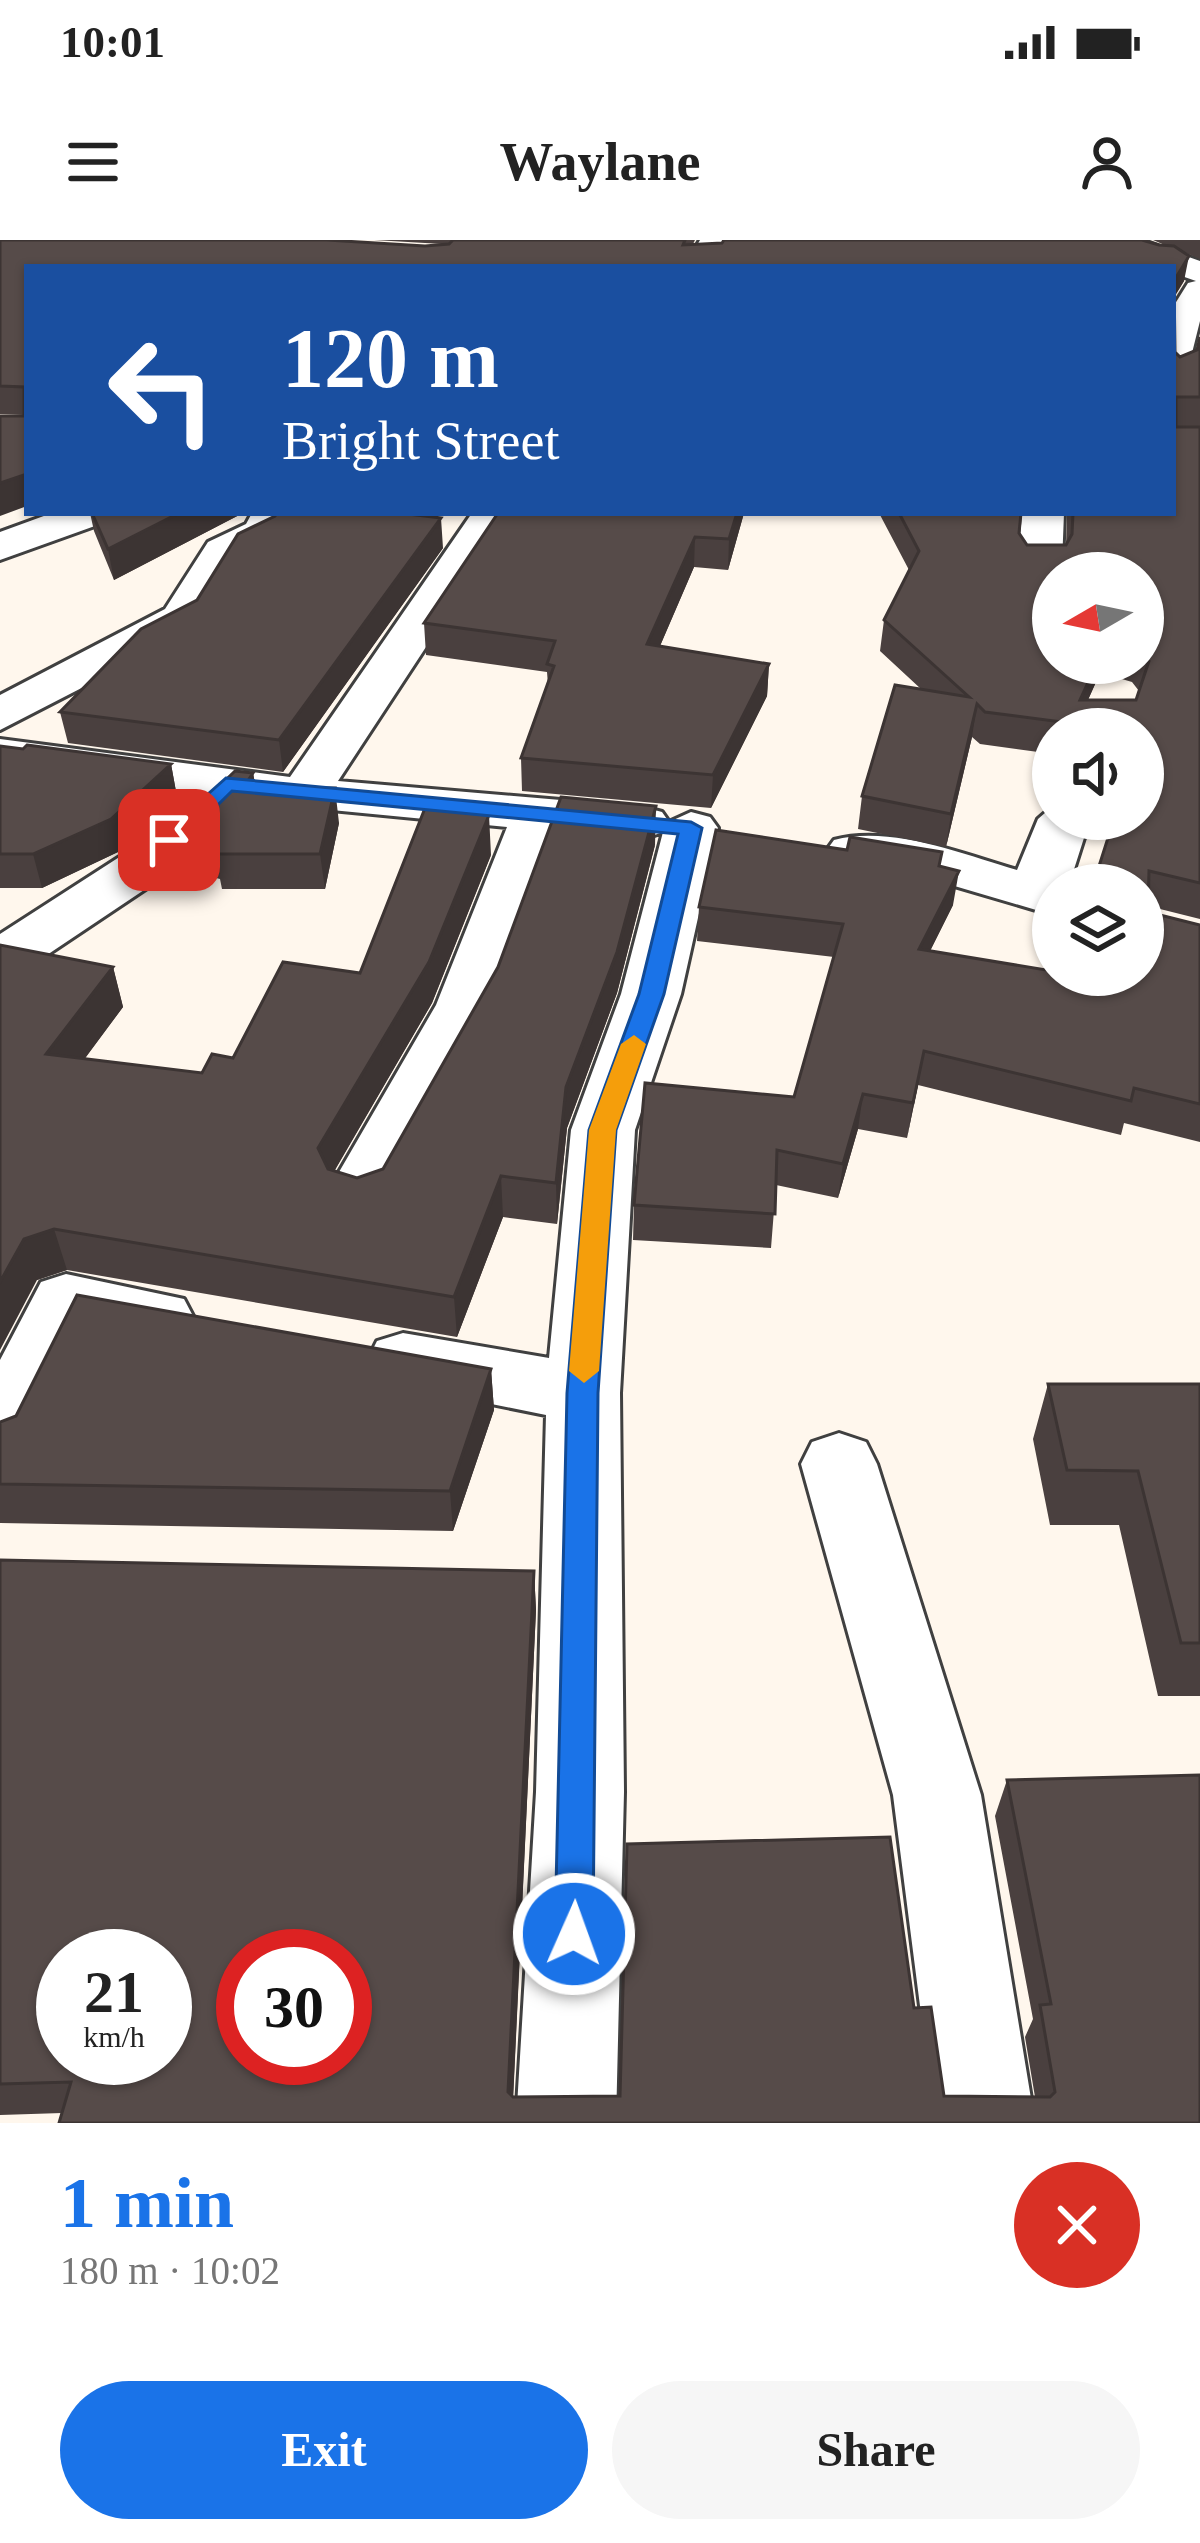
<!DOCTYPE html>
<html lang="en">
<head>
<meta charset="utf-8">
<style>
	:root { --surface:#fff; --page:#f6f6f6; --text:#222; --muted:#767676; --accent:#1a73e8 }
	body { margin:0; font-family:"Times New Roman",serif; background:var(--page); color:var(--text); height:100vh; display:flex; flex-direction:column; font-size:45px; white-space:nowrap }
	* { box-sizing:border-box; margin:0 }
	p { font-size:39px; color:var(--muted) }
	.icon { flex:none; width:66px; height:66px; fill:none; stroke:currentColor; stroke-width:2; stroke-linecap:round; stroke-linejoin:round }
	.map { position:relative; height:1883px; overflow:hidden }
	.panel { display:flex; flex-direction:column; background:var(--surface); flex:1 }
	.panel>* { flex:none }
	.banner { position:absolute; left:24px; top:24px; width:1152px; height:252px; border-radius:0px; box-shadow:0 3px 9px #0004; background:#1a4fa0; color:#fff; overflow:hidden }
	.needle { width:78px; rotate:261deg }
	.fabs { position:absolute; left:1032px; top:312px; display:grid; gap:24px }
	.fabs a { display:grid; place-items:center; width:132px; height:132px; border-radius:50%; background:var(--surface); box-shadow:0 3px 9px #0004; font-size:60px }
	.speed { position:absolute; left:36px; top:1689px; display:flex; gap:24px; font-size:60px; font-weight:700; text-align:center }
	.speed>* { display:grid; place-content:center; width:156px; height:156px; border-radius:50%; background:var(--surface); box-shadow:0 3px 9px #0004; line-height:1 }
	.speed small { font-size:30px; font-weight:400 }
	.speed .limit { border:18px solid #d22; background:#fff; color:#111 }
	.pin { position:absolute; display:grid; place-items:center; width:102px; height:102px; color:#fff; margin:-51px; border-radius:24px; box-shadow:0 6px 18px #0006 }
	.me { position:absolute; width:132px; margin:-66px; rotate:2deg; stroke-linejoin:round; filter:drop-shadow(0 0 9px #0008) }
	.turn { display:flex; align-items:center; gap:42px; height:252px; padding:0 60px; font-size:54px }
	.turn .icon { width:156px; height:156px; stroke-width:2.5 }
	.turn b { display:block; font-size:84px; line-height:102px }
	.round { display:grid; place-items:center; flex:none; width:126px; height:126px; border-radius:63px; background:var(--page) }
	.headline { display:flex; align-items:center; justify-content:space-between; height:204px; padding:0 60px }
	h1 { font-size:72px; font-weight:800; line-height:90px; color:var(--accent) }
	.button { display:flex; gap:24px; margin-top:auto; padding:24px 60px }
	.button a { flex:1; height:138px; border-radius:72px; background:var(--accent); color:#fff; font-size:48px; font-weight:800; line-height:138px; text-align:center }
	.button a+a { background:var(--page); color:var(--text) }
	.status { display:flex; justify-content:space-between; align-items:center; height:84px; padding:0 60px; background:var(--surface); direction:ltr }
	.status svg { height:33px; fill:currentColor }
	header { display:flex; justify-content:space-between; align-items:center; height:156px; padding:0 60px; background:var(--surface); font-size:54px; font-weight:800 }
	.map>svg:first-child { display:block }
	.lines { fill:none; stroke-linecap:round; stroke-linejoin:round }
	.street-casing { stroke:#404040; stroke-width:6 }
	.street { fill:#fff; fill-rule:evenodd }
	.wall { fill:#4a403f; fill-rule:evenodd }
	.shaded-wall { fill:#3c3433 }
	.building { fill:#564b49; stroke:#3c3433; stroke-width:3; fill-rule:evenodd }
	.route { fill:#1a73e8; stroke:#114b97; stroke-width:3 }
	.slow { fill:#f59e0b }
</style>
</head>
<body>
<div class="status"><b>10:01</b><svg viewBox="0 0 49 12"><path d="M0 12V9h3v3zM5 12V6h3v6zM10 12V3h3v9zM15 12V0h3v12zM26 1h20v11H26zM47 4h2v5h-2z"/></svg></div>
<header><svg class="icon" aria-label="menu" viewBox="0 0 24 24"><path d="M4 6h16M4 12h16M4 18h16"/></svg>Waylane<svg class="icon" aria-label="person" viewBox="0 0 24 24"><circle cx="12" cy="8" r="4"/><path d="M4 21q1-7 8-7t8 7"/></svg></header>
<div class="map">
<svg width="1200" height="1883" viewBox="0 0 1200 1883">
	<rect width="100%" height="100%" fill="#fff7ed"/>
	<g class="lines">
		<g class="street-casing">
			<path id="street" d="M700 0H732L717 27H685Z
				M1095 0H1141L1200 21V81L1186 137 1173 140V67L1188 43 1196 41 1173 33V27H1155L1100 7Z
				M52 273H112L106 282 0 320V292Z
				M252 273H294L277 301 239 320 198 388 0 490V455L165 369 208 302 246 284Z
				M472 273H514L338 541 643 567 662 572 669 582 691 572 710 577 718 588 681 754 635 890 620 1153 624 1552 616 1883H516L536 1552 546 1175 377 1141 367 1121 377 1101 403 1093 549 1118 571 890 621 754 663 592 643 599 559 592 496 765 384 968 361 975 338 968 328 951 436 765 507 587 239 561 159 640 20 733 0 738V694L121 616 187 554 0 529V499L290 537Z
				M1022 273H1064L1062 324 1056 333H1025L1018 324Z
				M1053 566V579H1090L1069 645H1053V675L924 637 834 622 826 611 834 600C891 585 962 614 1017 630L1038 579Z
				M66 1034 184 1059 194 1078 184 1097 159 1105 87 1091 27 1214 0 1223V1120L41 1042Z
				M839 1193 866 1202 877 1224 981 1555 1035 1883H935L893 1555 801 1224 812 1202Z"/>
		</g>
		<use href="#street" class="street"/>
	</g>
	<path class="wall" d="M0 0 425 6 442 4 374 0H695L693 4 1167 6 1153 0H1200V19L1186 13 1184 41 1174 57 1175 112 1180 117 1197 110 1200 97V186H1176L1200 187V679L1148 666V672L1200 685V902L1124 883 1121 895 918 845 907 898 858 889 838 958 776 945 771 1008 633 1000 634 965 794 857 834 717 697 701 699 667 847 610 942 612 940 626 953 665 930 711 1052 731 1143 735V489H1053V514L980 504 972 497 946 607 858 589 862 556 921 449 880 411 884 380 909 330 879 273H1021L1019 293 1027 305H1066L1067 273H1173V27H27V266L24 175 0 174ZM1143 333V423H1053ZM1115 437 1132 442 1139 451 1136 460H1088L1096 442Z
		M90 273H243L114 340 94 291Z
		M498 273H744L728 330 694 327 660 406 769 424 767 456 711 568 522 551 521 518 548 445 547 432 426 415 424 383Z
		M275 276 443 308 283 532 68 503 60 472 197 360Z
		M0 506 171 524 177 557 118 612 42 648H0Z
		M253 533 256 548 339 583 325 649H222L220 639 178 628 171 593Z
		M655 605 617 753 567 888 557 984 503 977 457 1097 67 1030 37 1040 0 705 113 727 123 767 84 819 202 833 233 818 360 733 491 615 432 763 334 931 357 938 383 929Z
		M491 1129 494 1170 453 1291 0 1283V1182Z
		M1048 1144H1200V1456H1158L1119 1285H1050L1033 1199Z
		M0 1320 534 1331 536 1370 513 1857 620 1856 914 1768 944 1856 1035 1857 1025 1797 1033 1779 995 1576 1007 1540 1200 1883 62 1873 0 1875Z"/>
	<path class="shaded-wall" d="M1189 16 1184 41 1173 59 1174 41Z
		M27 234V266L0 276V243Z
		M179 273H243L114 340 108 309Z
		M737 273H744L728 330 729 299Z
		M441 278 443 308 283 532 279 500Z
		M695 297 694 327 647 436V404Z
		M1097 423H1118L1115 437 1096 442 1077 484 1080 460Z
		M769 424 767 456 711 568 713 535Z
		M977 464 972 497 946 607 951 574Z
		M171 524 177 557 118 612 42 648 33 614Z
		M253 533 259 568 243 548Z
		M335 548 339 583 325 649 320 614Z
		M656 566 655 605 617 753 567 888 557 984 556 943 566 847Z
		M489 575 491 615 432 763 324 949 318 908Z
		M959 631 953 665 914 743 919 709Z
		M113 727 123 767 58 855 46 814Z
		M924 811 918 845 907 898 913 863Z
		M863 854 858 889 838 958 843 924Z
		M501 936 503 977 457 1097 454 1057Z
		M54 989 67 1030 37 1040 0 1110V1042L24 999Z
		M491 1129 494 1170 453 1291 450 1251Z
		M534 1331 536 1370 512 1883 508 1852Z"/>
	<path class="building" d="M0 0H327L425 6 449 4 453 0H685L683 5 722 3 724 0H1142L1159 5 1174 6 1189 16 1174 41 1175 112 1180 117 1197 110 1200 97V157H1176V187H1200V643L1149 631 1148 672 1200 685V864L1134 848 1131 861 924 811 913 863 863 854 843 924 777 910 775 974 634 965 645 843 794 857 843 684 699 667 716 590 847 610 850 597 942 612 939 626 959 631 919 709 1052 731 1053 730V735H1143V645H1093L1114 579H1143V489H1115L985 472 977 464 951 574 862 556 895 445 969 457 884 380 919 311 899 273H1021L1019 293 1027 305H1066L1072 294 1073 273H1173V27H27V234L0 243V176H24V147L0 146ZM1053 333H1143V414L1149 421 1136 460H1080L1097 423H1053Z
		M92 273H179L108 309Z
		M277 273H400L441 278 279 500 60 472 141 389 197 360 238 294 275 276Z
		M498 273H737L729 299 695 297 647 404 769 424 713 535 521 518 554 426 547 424 555 401 424 383Z
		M27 505 171 524 111 579 33 614H0V506L23 509Z
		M235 531 253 533 243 548H335L320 614H216L214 604 171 593Z
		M561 557 656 566 617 712 566 847 556 943 501 936 454 1057 54 989 24 999 0 1042V705L113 727 46 814 202 833 212 814 233 818 283 722 360 733 425 568 489 575 429 722 318 908 328 929 357 938 383 929 498 727Z
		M77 1055 491 1129 450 1251 0 1244V1182L16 1176Z
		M1048 1144H1200V1403H1181L1138 1231 1067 1230Z
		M0 1320 534 1331 508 1852 513 1857 620 1856 627 1604 890 1597 914 1768 931 1767 944 1856 1050 1857 1055 1852 1040 1765 1051 1764 1007 1540 1200 1535V1883H59L71 1842 0 1844ZM63 1716H165V1818H63ZM243 1716H345V1818H243Z"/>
	<path class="route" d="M226 538 691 582 702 588 664 754 616 890 598 1153 593 1694 588 1708 574 1713 560 1708 555 1694 567 1153 589 890 639 754 678 594 232 551 177 605H161V596Z"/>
	<path class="slow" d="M634 795 646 804 616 890 599 1131 584 1143 569 1131 589 890 621 804Z"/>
</svg>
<div class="fabs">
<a><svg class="needle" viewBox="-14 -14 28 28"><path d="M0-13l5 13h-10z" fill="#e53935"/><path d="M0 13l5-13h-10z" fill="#767676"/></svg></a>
<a><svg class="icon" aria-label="sound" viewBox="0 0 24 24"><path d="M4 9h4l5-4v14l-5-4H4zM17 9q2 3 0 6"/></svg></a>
<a><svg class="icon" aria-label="layers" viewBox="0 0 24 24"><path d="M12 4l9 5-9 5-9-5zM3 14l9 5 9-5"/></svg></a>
</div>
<div class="speed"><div>21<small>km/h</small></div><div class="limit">30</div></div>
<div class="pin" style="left:169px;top:600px;background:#d93025"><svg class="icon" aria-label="arrive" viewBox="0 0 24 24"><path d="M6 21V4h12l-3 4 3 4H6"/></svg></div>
<svg class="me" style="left:574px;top:1694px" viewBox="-20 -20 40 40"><circle r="17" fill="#1a73e8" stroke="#fff" stroke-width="3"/><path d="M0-11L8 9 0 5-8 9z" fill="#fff"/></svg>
<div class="banner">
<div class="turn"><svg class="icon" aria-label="left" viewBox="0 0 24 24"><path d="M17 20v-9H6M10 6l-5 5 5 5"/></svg><div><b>120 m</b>Bright Street</div></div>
</div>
</div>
<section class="panel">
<div class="headline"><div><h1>1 min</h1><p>180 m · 10:02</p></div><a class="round" style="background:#d93025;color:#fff"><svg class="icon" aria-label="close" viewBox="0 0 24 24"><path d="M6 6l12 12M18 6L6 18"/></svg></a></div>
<div class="button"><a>Exit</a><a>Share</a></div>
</section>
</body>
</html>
